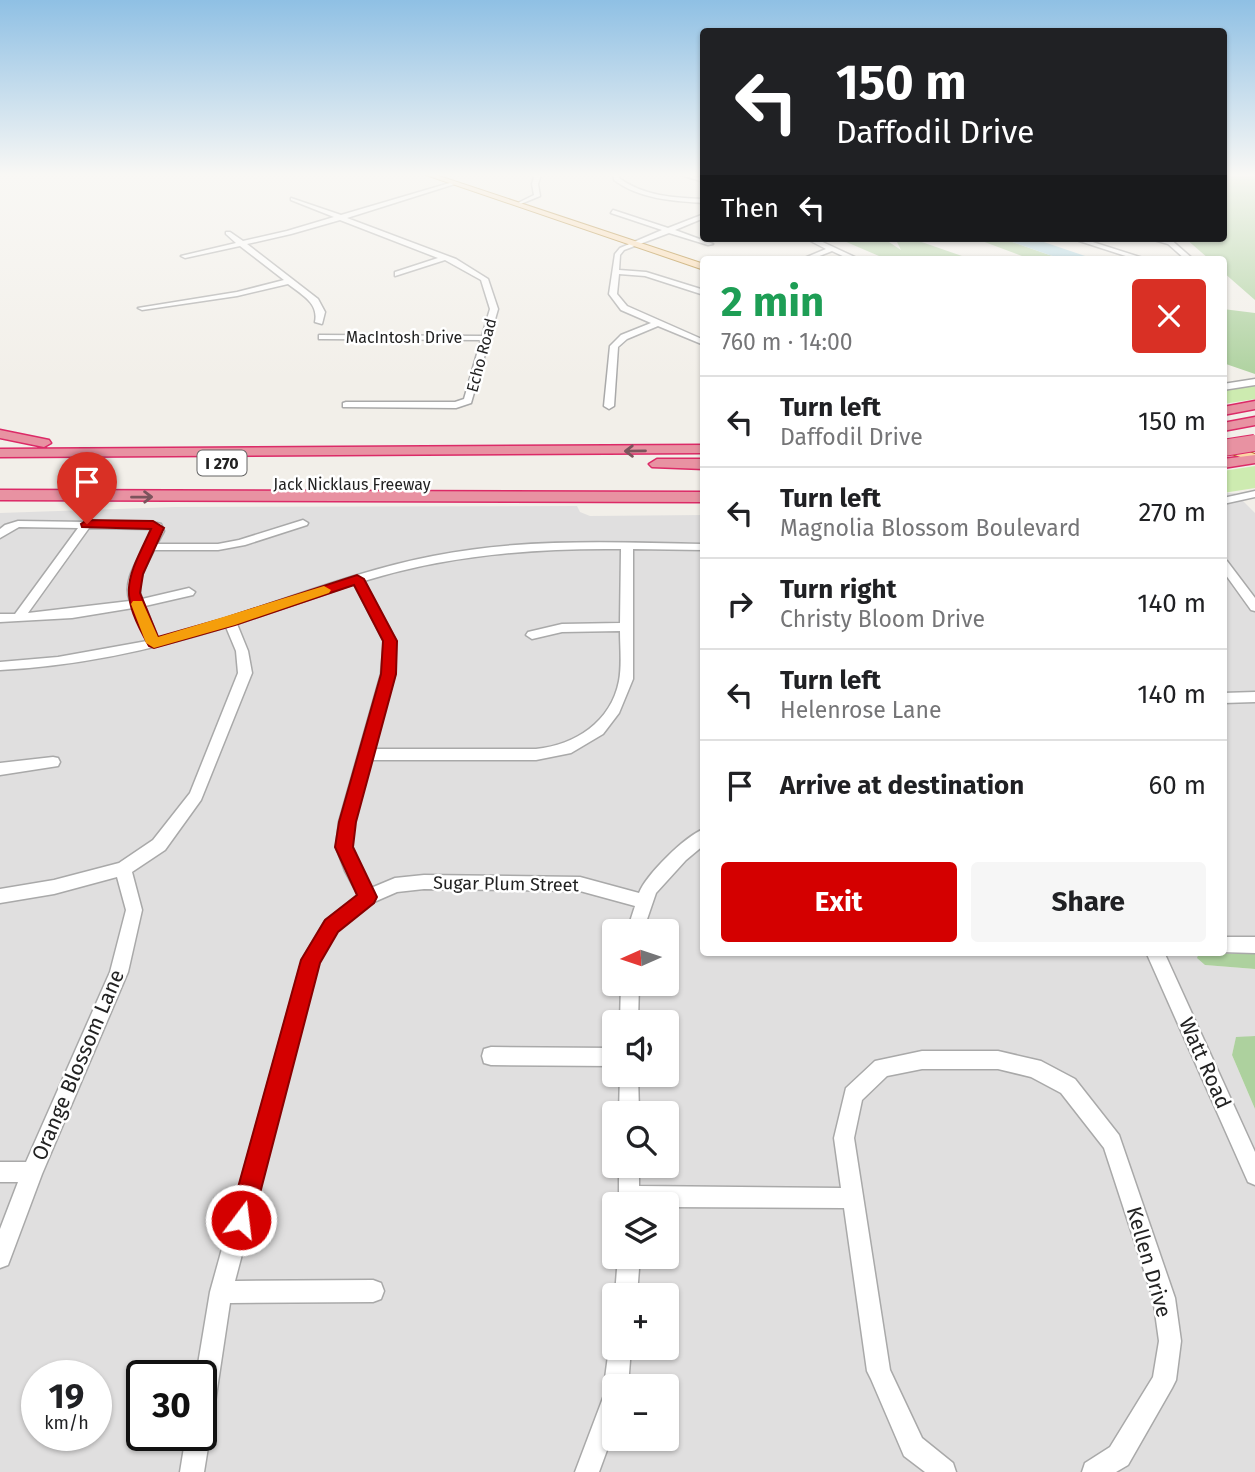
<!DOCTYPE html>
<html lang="en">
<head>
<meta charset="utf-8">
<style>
	:root { --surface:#fff; --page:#f6f6f6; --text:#202124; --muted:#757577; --line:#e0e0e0; --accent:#d40000 }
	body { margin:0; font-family:"Fira Sans",sans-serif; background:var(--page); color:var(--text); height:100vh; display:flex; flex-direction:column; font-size:26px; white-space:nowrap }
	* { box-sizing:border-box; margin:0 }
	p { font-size:23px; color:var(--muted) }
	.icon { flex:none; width:38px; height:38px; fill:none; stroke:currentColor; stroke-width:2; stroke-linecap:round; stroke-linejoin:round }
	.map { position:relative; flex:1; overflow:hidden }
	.drawer { position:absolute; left:700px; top:256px; width:527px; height:700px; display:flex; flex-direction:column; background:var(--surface); border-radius:7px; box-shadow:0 2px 5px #0004 }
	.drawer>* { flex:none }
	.guide { position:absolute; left:700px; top:28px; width:527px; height:214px; border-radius:7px; box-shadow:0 2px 5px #0004; background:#202124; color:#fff; overflow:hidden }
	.needle { width:46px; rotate:267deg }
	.fabs { position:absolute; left:602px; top:919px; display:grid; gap:14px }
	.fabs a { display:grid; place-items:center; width:77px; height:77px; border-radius:7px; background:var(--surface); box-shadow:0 2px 5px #0004; font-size:35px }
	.speed { position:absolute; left:21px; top:1360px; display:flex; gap:14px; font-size:35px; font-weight:700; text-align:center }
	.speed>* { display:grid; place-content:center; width:91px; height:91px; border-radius:50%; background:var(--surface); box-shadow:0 2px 5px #0004; line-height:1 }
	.speed small { font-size:18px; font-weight:400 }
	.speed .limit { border:4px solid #111; border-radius:10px; background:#fff; color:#111 }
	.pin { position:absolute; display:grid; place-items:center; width:60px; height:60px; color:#fff; margin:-72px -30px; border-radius:50% 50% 50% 0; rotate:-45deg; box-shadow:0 0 7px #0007 }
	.pin .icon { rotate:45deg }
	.me { position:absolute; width:77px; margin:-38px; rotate:15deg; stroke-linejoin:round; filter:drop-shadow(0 0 5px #0008) }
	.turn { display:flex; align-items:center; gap:24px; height:147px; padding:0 21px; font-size:32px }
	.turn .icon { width:91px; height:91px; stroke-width:2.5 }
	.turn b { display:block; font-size:49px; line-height:60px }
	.then { display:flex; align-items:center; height:66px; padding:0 21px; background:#0003; gap:14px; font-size:26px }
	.round { display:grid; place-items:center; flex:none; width:74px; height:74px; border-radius:7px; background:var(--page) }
	.headline { display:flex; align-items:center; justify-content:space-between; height:119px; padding:0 21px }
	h1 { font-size:42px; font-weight:700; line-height:52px; color:#1e9e55 }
	.button { display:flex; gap:14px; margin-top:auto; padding:14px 21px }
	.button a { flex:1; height:80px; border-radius:7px; background:var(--accent); color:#fff; font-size:28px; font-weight:700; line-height:80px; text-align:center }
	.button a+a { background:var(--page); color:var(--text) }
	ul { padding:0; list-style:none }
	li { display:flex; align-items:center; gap:21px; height:91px; padding:0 21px; border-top:2px solid var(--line) }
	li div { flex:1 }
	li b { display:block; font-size:26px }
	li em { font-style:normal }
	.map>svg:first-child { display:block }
	.residential { fill:#e0dfdf; fill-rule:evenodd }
	.grass { fill:#cdebb0 }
	.forest { fill:#add19e }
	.water { fill:#aad3df }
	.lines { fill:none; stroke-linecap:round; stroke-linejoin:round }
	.minor-casing { stroke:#a9a9a9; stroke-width:3 }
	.major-casing { stroke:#a06b00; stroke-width:2 }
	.highway-casing { stroke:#dc2a67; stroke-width:3 }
	.minor { fill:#fff; fill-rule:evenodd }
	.major { fill:#fcd6a4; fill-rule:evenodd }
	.highway { fill:#e892a2; fill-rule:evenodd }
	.highway-bridge-casing { stroke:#dc2a67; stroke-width:18; stroke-linecap:butt }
	.highway-bridge { stroke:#e892a2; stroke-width:16 }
	.oneway { stroke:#7b545c }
	.route { fill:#d40000; stroke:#8a0000; stroke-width:2 }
	.slow { fill:#f59e0b }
	.labels { text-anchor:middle; stroke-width:5; stroke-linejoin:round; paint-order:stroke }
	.far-street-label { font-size:16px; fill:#222; stroke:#fff }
	.shield { fill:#fff; stroke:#646464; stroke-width:2 }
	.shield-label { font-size:16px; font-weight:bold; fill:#222 }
	.street-label { font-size:18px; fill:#222; stroke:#fff }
	.near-street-label { font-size:21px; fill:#222; stroke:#fff }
</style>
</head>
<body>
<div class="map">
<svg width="1255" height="1472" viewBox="0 0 1255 1472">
	<rect width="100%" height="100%" fill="#f2efe9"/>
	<path class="residential" d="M1223 493H1235L1255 513V954L1200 953 1205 965 1255 969V1036L1236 1038 1232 1055 1255 1109V1472H0V513L175 507 577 506 580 512 590 516 703 515 704 952H1223ZM614 931H667V984H614ZM614 1022H667V1074H614ZM614 1113H667V1166H614ZM614 1204H667V1256H614ZM614 1295H667V1348H614ZM37 1376H96V1435H37ZM142 1376H201V1435H142ZM614 1386H667V1438H614Z"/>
	<path class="grass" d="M1255 385V399L1223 404V391Z
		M1255 466V488L1223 493V471Z"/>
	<path class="forest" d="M1223 174H1255V300L1223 272V259H1209L1185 238H1223Z
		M837 238H883L901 250 895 238H910L962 256H983L985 259H886Z
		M974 238H1001L1061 259H1030Z
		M1223 309 1255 313V374L1223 363Z
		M1199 953 1255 954V969L1205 965 1197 958Z
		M1255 1036V1109L1232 1055 1236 1037Z"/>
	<path class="water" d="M1001 238H1032L1094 259H1061Z"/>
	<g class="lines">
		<g class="minor-casing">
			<path id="minor" d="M535 174H541L538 184 540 196 518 205V203L534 195 532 184Z
				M613 174H619V178C643 196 675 198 704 199V203C673 201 639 199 614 180Z
				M680 174 704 178V182L681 175Z
				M453 182 458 183 347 218 456 259 488 279 498 309 471 403 456 408 343 407V403L346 402H455L464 399 481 340 322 339H319V335L482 336 490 309 481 280 445 260 395 276V272L438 258 340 220 291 234 247 244 318 299 325 312 322 324 315 322C319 303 302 295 288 284L237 296 142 310 138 308 237 292 284 280 240 246 185 258 181 256 236 243 226 234V232H230L243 241 287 231 334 217 291 200V198L341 215Z
				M613 210 668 228 704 214V218L675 230 713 244 708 245 669 233 624 250 620 255 619 270 646 272 704 290V295L645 276 619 274 617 294 627 306 704 340V345L658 326 627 339 618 347 614 406 609 409 604 406 610 346 621 335 651 323 621 310 609 294 615 254 620 248 662 230 611 213Z
				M805 238H814L859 259H849L832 251 812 259H802L826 249Z
				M1070 238H1080L1146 259H1135Z
				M1147 238H1169L1193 259H1185L1168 244Z
				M1255 379V385L1223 390V384Z
				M1255 491V497L1223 504V498Z
				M303 520 308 523 307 525 245 545 218 550H154C147 564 135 583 142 599L189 588 195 592 193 595 145 606 158 638C251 615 339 574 433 556 522 538 613 542 704 544V550L633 549V679L619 713 603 734 571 753 536 760H371C366 781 349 826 352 847 354 862 364 876 371 888L395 878 424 875 580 877 639 893C646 875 685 836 704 829V845L686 860 656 893 643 931H627L635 906 580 891 424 889 397 892 374 902 337 931 319 962 235 1281 373 1280 381 1283 384 1291 381 1299 373 1302 230 1303 213 1416 209 1424 206 1426 210 1435 204 1472H180L186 1435H201V1376H196L210 1292 302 960 325 921 358 895 345 871 336 847 339 822 381 674 384 641 354 584 237 624 248 651 252 673 201 800 165 850 132 872 142 910 128 972 42 1174 8 1265 0 1268V1229L18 1182H0V1162H26L110 972 126 910 117 877 54 894 0 903V889L54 880 119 863 153 840 190 793 238 673 236 651 226 627C152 650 78 666 0 670V662L58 657 147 641 133 608 72 618 0 622V614H15L78 528 19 527 0 538V529L5 525 18 521 157 523 161 524 164 531 157 544H218L239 540ZM89 528 152 529C146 551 120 577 130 601L28 613ZM621 549 620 623 562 624 528 632 526 635 532 639 562 632 620 631C620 647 622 665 619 681 611 722 575 745 536 749H374L395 674 396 641 364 581C449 555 533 548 621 549Z
				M1223 560 1227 561 1255 598V611L1251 610 1223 571Z
				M1255 692V702L1223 703V693Z
				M53 757 58 758 60 762 58 766 0 775V763Z
				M1223 937H1255V953L1221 952H1223Z
				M1146 952H1164L1255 1152V1185L1248 1182Z
				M621 984H639L638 1022H620Z
				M491 1047 614 1048V1066L491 1065 484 1063 482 1056 484 1049Z
				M922 1051H998L1041 1061 1075 1079 1119 1135 1175 1298 1181 1341 1176 1380 1172 1388 1128 1465 1116 1472H1082L1085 1463 1110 1447 1153 1377 1159 1341 1153 1298 1104 1148 1061 1093 1031 1077 998 1069H922L887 1076 862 1100 854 1138 890 1370 922 1438 953 1463 956 1472H925L904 1456 871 1379 867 1371 844 1208 667 1207V1204H619V1166H639V1186L841 1188 834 1138 846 1088 875 1061Z
				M620 1074H638L639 1113H619Z
				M618 1256H640L637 1295H615Z
				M614 1339V1348H631L628 1386H614V1431L599 1472H575L606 1390 604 1386 609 1348Z"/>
		</g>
		<g class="major-casing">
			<path id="major" d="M423 174H433L704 264V270Z
				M1223 443 1255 454V462L1223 451Z"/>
		</g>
		<g class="highway-casing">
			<path id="highway" d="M1255 401V409L1223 415V407Z
				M1255 417V425L1223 431V423Z
				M0 430 49 440 51 443 44 447 0 438Z
				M704 445V453L0 457V449Z
				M1255 455V463L1223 468V459Z
				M657 459H704V469L652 467 649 464Z
				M0 490 704 492V502L0 500Z"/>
		</g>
		<use href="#minor" class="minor"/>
		<use href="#major" class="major"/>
		<use href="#highway" class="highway"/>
		<g class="highway-bridge-casing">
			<path id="highway-bridge" d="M1223 448 1255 443"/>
		</g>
		<use href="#highway-bridge" class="highway-bridge"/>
	</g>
	<defs><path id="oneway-shaft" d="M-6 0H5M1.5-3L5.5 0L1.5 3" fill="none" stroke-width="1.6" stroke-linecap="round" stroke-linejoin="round" transform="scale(1.75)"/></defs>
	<g class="oneway">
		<use href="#oneway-shaft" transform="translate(635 451) rotate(179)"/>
		<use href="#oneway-shaft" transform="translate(142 497) rotate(-1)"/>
	</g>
	<linearGradient id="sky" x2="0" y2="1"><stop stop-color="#8fc0e4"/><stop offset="0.46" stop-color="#f9f8f5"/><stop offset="1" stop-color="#f9f8f5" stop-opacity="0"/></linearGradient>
	<rect width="1255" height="380" fill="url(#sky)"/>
	<path class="route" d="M87 520 153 521 164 528 143 574 140 593 158 637 225 618 357 575 364 579 397 641 396 674 356 822 353 847 377 897 374 903 338 932 320 963 253 1220 249 1228 241 1232 233 1228 229 1220 301 960 325 920 357 895 335 847 339 822 381 674 383 641 354 585 235 625 154 648 149 646C118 591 126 582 151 529L82 527 81 524Z"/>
	<path class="slow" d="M324 586 331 590 329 593 235 625 154 648 146 643 131 604 133 601H142L158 637Z"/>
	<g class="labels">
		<g class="far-street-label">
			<text x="404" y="343">MacIntosh Drive</text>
			<text transform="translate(481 355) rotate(-75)" y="6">Echo Road</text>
			<text x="352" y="490">Jack Nicklaus Freeway</text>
		</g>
		<rect class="shield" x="197.5" y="450.5" width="49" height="25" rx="5"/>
		<g class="shield-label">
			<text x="222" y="469">I 270</text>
		</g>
		<g class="street-label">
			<text transform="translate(506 884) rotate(1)" y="6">Sugar Plum Street</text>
		</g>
		<g class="near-street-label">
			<text transform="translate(1205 1063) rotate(66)" y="7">Watt Road</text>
			<text transform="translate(78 1065) rotate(-67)" y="7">Orange Blossom Lane</text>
			<text transform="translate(1149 1262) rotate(74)" y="7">Kellen Drive</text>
		</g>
	</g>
</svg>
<div class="fabs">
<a><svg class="needle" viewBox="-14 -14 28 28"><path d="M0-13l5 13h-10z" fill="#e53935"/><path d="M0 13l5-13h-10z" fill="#757577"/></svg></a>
<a><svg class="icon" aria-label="sound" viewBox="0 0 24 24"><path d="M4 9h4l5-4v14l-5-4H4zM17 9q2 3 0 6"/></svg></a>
<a><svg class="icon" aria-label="search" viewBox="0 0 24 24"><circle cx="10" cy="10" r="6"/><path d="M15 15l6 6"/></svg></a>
<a><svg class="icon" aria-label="layers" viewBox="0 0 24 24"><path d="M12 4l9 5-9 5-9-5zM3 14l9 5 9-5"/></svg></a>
<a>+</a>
<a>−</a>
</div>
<div class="speed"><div>19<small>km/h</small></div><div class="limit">30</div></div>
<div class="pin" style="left:87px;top:524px;background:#d93025"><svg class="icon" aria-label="arrive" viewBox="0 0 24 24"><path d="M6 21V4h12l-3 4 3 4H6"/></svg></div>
<svg class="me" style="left:241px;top:1220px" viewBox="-20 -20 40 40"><circle r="17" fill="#d40000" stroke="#fff" stroke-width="3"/><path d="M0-11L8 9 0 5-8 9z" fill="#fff"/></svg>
<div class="guide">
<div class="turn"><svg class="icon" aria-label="left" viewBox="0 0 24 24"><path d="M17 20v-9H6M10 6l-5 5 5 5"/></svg><div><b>150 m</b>Daffodil Drive</div></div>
<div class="then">Then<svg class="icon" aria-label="left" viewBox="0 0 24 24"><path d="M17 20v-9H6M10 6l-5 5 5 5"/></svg></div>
</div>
<section class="drawer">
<div class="headline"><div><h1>2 min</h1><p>760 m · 14:00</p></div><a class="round" style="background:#d93025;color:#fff"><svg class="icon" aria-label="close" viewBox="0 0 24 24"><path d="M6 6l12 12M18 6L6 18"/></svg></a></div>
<ul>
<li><svg class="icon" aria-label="left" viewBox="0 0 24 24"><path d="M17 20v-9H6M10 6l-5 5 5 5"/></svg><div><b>Turn left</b><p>Daffodil Drive</p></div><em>150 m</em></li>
<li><svg class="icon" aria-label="left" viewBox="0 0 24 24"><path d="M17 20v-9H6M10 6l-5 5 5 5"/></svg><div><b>Turn left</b><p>Magnolia Blossom Boulevard</p></div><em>270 m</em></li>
<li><svg class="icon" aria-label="right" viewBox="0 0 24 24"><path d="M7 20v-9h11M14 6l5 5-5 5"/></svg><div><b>Turn right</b><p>Christy Bloom Drive</p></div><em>140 m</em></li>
<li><svg class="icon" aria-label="left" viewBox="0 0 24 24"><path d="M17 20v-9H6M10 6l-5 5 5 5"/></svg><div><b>Turn left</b><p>Helenrose Lane</p></div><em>140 m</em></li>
<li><svg class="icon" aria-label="arrive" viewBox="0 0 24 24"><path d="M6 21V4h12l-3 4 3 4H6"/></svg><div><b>Arrive at destination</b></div><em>60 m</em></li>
</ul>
<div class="button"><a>Exit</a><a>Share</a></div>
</section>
</div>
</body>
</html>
